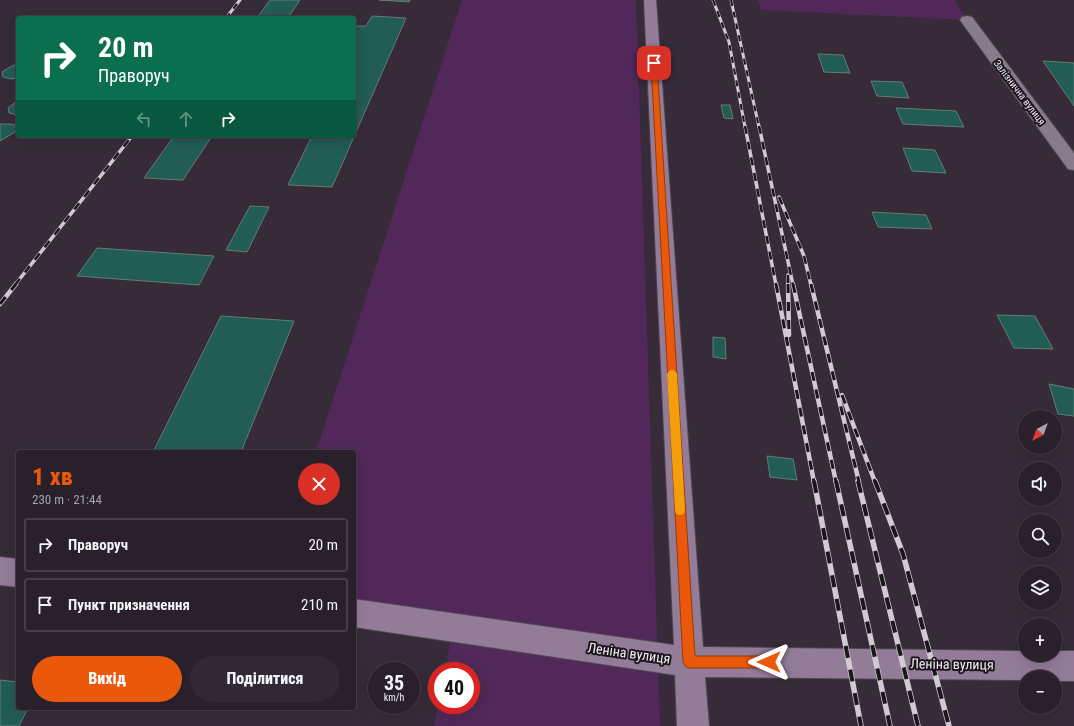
<!DOCTYPE html>
<html lang="uk">
<head>
<meta charset="utf-8">
<style>
	:root { --surface:#29202b; --page:#312833; --text:#f1f3f6; --muted:#a5a3a9; --line:#453e47; --accent:#ea580c }
	body { margin:0; font-family:"Roboto Condensed",sans-serif; background:var(--page); color:var(--text); height:100vh; display:flex; flex-direction:column; font-size:15px; white-space:nowrap }
	* { box-sizing:border-box; margin:0 }
	p { font-size:13px; color:var(--muted) }
	.icon { flex:none; width:22px; height:22px; fill:none; stroke:currentColor; stroke-width:2; stroke-linecap:round; stroke-linejoin:round }
	.map { position:relative; flex:1; overflow:hidden }
	.side { position:absolute; left:16px; top:450px; width:340px; height:260px; display:flex; flex-direction:column; background:var(--surface); border-radius:4px; box-shadow:0 4px 16px #0002,0 0 0 1px var(--line) }
	.side>* { flex:none }
	.guide { position:absolute; left:16px; top:16px; width:340px; height:122px; border-radius:4px; box-shadow:0 4px 16px #0002,0 0 0 1px var(--line); background:#0b6e4f; color:#fff; overflow:hidden }
	.needle { width:26px; rotate:221deg }
	.controls { position:absolute; left:1018px; top:410px; display:grid; gap:8px }
	.controls a { display:grid; place-items:center; width:44px; height:44px; border-radius:50%; background:var(--surface); box-shadow:0 4px 16px #0002,0 0 0 1px var(--line); font-size:20px }
	.speed { position:absolute; left:368px; top:662px; display:flex; gap:8px; font-size:20px; font-weight:700; text-align:center }
	.speed>* { display:grid; place-content:center; width:52px; height:52px; border-radius:50%; background:var(--surface); box-shadow:0 4px 16px #0002,0 0 0 1px var(--line); line-height:1 }
	.speed small { font-size:10px; font-weight:400 }
	.speed .limit { border:6px solid #d22; background:#fff; color:#111 }
	.pin { position:absolute; display:grid; place-items:center; width:34px; height:34px; color:#fff; margin:-17px; border-radius:8px; box-shadow:0 2px 6px #0006 }
	.me { position:absolute; width:44px; margin:-22px; rotate:270deg; stroke-linejoin:round; filter:drop-shadow(0 0 3px #0008) }
	.turn { display:flex; align-items:center; gap:14px; height:84px; padding:0 16px; font-size:18px }
	.turn .icon { width:52px; height:52px; stroke-width:2.5 }
	.turn b { display:block; font-size:28px; line-height:34px }
	.lanes { display:flex; align-items:center; height:38px; padding:0 16px; background:#0003; justify-content:center; gap:20px; direction:ltr }
	.lanes .off { opacity:.35 }
	.round { display:grid; place-items:center; flex:none; width:42px; height:42px; border-radius:21px; background:var(--page) }
	.headline { display:flex; align-items:center; justify-content:space-between; height:68px; padding:0 16px }
	h1 { font-size:24px; font-weight:800; line-height:30px; color:var(--accent) }
	.button { display:flex; gap:8px; margin-top:auto; padding:8px 16px }
	.button a { flex:1; height:46px; border-radius:24px; background:var(--accent); color:#fff; font-size:16px; font-weight:800; line-height:46px; text-align:center }
	.button a+a { background:var(--page); color:var(--text) }
	ul { padding:0; list-style:none }
	li { display:flex; align-items:center; gap:12px; height:54px; margin:0 8px 6px; padding:0 8px; border:2px solid var(--line); border-radius:4px }
	li div { flex:1 }
	li b { display:block; font-size:15px }
	li em { font-style:normal }
	.map>svg:first-child { display:block }
	.green { fill:#512859 }
	.building { fill:#215c55; stroke:#647c78 }
	.lines { fill:none; stroke-linecap:round; stroke-linejoin:round }
	.street-casing { stroke:#514753; stroke-width:2 }
	.secondary-casing { stroke:#514753; stroke-width:2 }
	.street { fill:#887b8b; fill-rule:evenodd }
	.secondary { fill:#937c98; fill-rule:evenodd }
	.rail-far3-casing { stroke:#d2cad3; stroke-width:3 }
	.rail-far2-casing { stroke:#d2cad3; stroke-width:3.5 }
	.rail-far1-casing { stroke:#d2cad3; stroke-width:4.5 }
	.rail-casing { stroke:#d2cad3; stroke-width:5.5 }
	.rail-far3 { stroke:#1b161c; stroke-width:2; stroke-dasharray:6; stroke-linecap:butt }
	.rail-far2 { stroke:#1b161c; stroke-width:2.5; stroke-dasharray:8; stroke-linecap:butt }
	.rail-far1 { stroke:#1b161c; stroke-width:3; stroke-dasharray:9; stroke-linecap:butt }
	.rail { stroke:#1b161c; stroke-width:4; stroke-dasharray:12; stroke-linecap:butt }
	.route { fill:#ea580c; stroke:#983908 }
	.slow { fill:#f59e0b }
	.labels { text-anchor:middle; stroke-width:4; stroke-linejoin:round; paint-order:stroke }
	.far-street-label { font-size:10px; fill:#f4ecf5; stroke:#1b161c }
	.near-street-label { font-size:14px; fill:#f4ecf5; stroke:#1b161c }
</style>
</head>
<body>
<div class="map">
<svg width="1074" height="726" viewBox="0 0 1074 726">
	<rect width="100%" height="100%" fill="#372b39"/>
	<path class="green" d="M462 0H636L660 726H434L438 705H471V671H445L453 628 354 613V452H316Z
		M758 0H955L967 20 761 10Z"/>
	<path class="building" d="M270 0H300L288 18H257Z
		M379 0H410L409 2Z
		M372 16 406 18 332 187 288 185 312 136H354V26H366Z
		M818 54 843 55 850 73 824 72Z
		M1043 61 1074 63V106Z
		M16 64H18V78L11 79 3 77 2 72 5 70Z
		M871 81 902 82 909 98 877 96Z
		M18 100V115L9 113 8 108Z
		M721 105H730L733 119 724 118Z
		M896 108 956 111 964 127 903 124Z
		M0 124H10L15 125 17 128 15 132 0 141Z
		M174 136H212L183 180 144 178Z
		M903 148 935 150 946 173 912 171Z
		M250 206 269 207 247 252 226 250Z
		M872 212 926 215 932 229 878 227Z
		M97 248 214 256 199 285 77 276Z
		M997 315 1035 316 1053 349 1014 348Z
		M221 316 294 321 241 452H153Z
		M713 337 725 338 726 359 713 357Z
		M1049 384 1074 389V416L1058 414Z
		M767 456 793 459 797 480 770 477Z
		M0 680 18 682V708H28L19 726H0Z"/>
	<g class="lines">
		<g class="street-casing">
			<path id="street" d="M967 16 972 17 1074 153V170L1068 169 960 20 962 17Z"/>
		</g>
		<g class="secondary-casing">
			<path id="secondary" d="M644 0H656L703 647 1025 651V655H1055V651H1074V681H1055V677H1025V680L705 677 709 726H677L675 675 354 627V599L674 645Z
				M0 557 18 559V587L0 585Z"/>
		</g>
		<use href="#street" class="street"/>
		<use href="#secondary" class="secondary"/>
		<g class="rail-far3-casing">
			<path id="rail-far3" d="M713 0 729 42 745 127
				M731 0 759 127
				M226 18 240 0"/>
		</g>
		<g class="rail-far2-casing">
			<path id="rail-far2" d="M745 126 776 285
				M759 126 793 285
				M779 197 804 256 811 285
				M788 275V285
				M15 285 132 136"/>
		</g>
		<g class="rail-far1-casing">
			<path id="rail-far1" d="M776 284 814 482
				M788 284 789 335
				M793 284 836 482
				M811 284 859 482
				M0 304 16 284
				M842 395 875 482"/>
		</g>
		<g class="rail-casing">
			<path id="rail" d="M814 481 861 726
				M836 481 890 726
				M858 481 918 726
				M875 481 903 554 949 726"/>
		</g>
		<use href="#rail-far3" class="rail-far3"/>
		<use href="#rail-far2" class="rail-far2"/>
		<use href="#rail-far1" class="rail-far1"/>
		<use href="#rail" class="rail"/>
	</g>
	<path class="route" d="M654 61 657 63 695 656H769L773 658 775 662 773 667 769 668H689L685 666 683 662 651 63Z"/>
	<path class="slow" d="M672 370 675 371 677 374 685 510 684 514 680 515 676 514 675 510 667 374 669 371Z"/>
	<g class="labels">
		<g class="far-street-label">
			<text transform="translate(1020 92) rotate(53)" y="4">Залізнична вулиця</text>
		</g>
		<g class="near-street-label">
			<text transform="translate(629 653) rotate(8)" y="5">Леніна вулиця</text>
			<text transform="translate(952 664) rotate(1)" y="5">Леніна вулиця</text>
		</g>
	</g>
</svg>
<div class="controls">
<a><svg class="needle" viewBox="-14 -14 28 28"><path d="M0-13l5 13h-10z" fill="#e53935"/><path d="M0 13l5-13h-10z" fill="#a5a3a9"/></svg></a>
<a><svg class="icon" aria-label="sound" viewBox="0 0 24 24"><path d="M4 9h4l5-4v14l-5-4H4zM17 9q2 3 0 6"/></svg></a>
<a><svg class="icon" aria-label="search" viewBox="0 0 24 24"><circle cx="10" cy="10" r="6"/><path d="M15 15l6 6"/></svg></a>
<a><svg class="icon" aria-label="layers" viewBox="0 0 24 24"><path d="M12 4l9 5-9 5-9-5zM3 14l9 5 9-5"/></svg></a>
<a>+</a>
<a>−</a>
</div>
<div class="speed"><div>35<small>km/h</small></div><div class="limit">40</div></div>
<div class="pin" style="left:654px;top:63px;background:#d93025"><svg class="icon" aria-label="arrive" viewBox="0 0 24 24"><path d="M6 21V4h12l-3 4 3 4H6"/></svg></div>
<svg class="me" style="left:769px;top:662px" viewBox="-20 -20 40 40"><path d="M0-17L14 15 0 8-14 15z" fill="#ea580c" stroke="#fff" stroke-width="4"/></svg>
<div class="guide">
<div class="turn"><svg class="icon" aria-label="right" viewBox="0 0 24 24"><path d="M7 20v-9h11M14 6l5 5-5 5"/></svg><div><b>20 m</b>Праворуч</div></div>
<div class="lanes"><svg class="icon off" aria-label="left" viewBox="0 0 24 24"><path d="M17 20v-9H6M10 6l-5 5 5 5"/></svg><svg class="icon off" aria-label="ahead" viewBox="0 0 24 24"><path d="M12 20V5M6 11l6-6 6 6"/></svg><svg class="icon" aria-label="right" viewBox="0 0 24 24"><path d="M7 20v-9h11M14 6l5 5-5 5"/></svg></div>
</div>
<section class="side">
<div class="headline"><div><h1>1 хв</h1><p>230 m · 21:44</p></div><a class="round" style="background:#d93025;color:#fff"><svg class="icon" aria-label="close" viewBox="0 0 24 24"><path d="M6 6l12 12M18 6L6 18"/></svg></a></div>
<ul>
<li><svg class="icon" aria-label="right" viewBox="0 0 24 24"><path d="M7 20v-9h11M14 6l5 5-5 5"/></svg><div><b>Праворуч</b></div><em>20 m</em></li>
<li><svg class="icon" aria-label="arrive" viewBox="0 0 24 24"><path d="M6 21V4h12l-3 4 3 4H6"/></svg><div><b>Пункт призначення</b></div><em>210 m</em></li>
</ul>
<div class="button"><a>Вихід</a><a>Поділитися</a></div>
</section>
</div>
</body>
</html>
